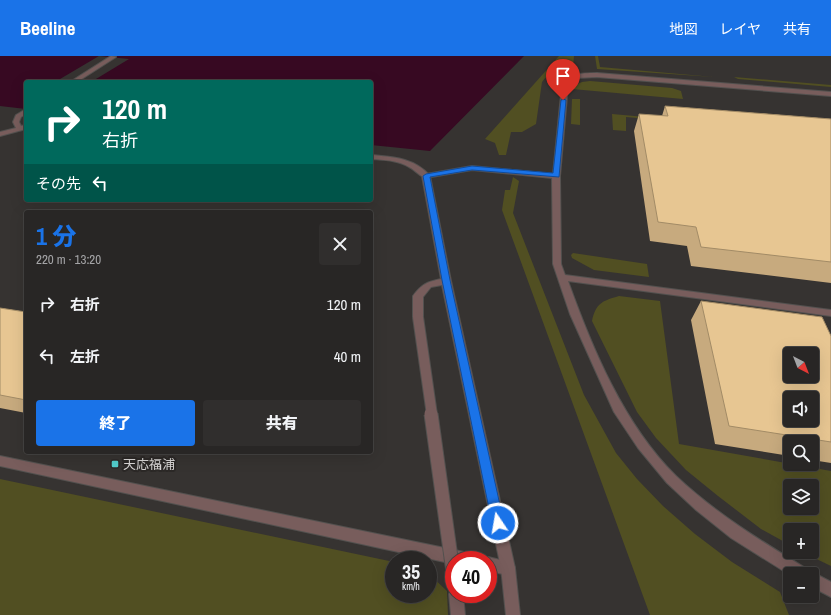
<!DOCTYPE html>
<html lang="ja">
<head>
<meta charset="utf-8">
<style>
	:root { --surface:#282625; --page:#302e2d; --text:#f1f3f6; --muted:#a5a5a7; --line:#444342; --accent:#1a73e8 }
	body { margin:0; font-family:"Archivo Narrow","Noto Sans JP",sans-serif; background:var(--page); color:var(--text); height:100vh; display:flex; flex-direction:column; font-size:15px; white-space:nowrap }
	* { box-sizing:border-box; margin:0 }
	p { font-size:13px; color:var(--muted) }
	.icon { flex:none; width:22px; height:22px; fill:none; stroke:currentColor; stroke-width:2; stroke-linecap:round; stroke-linejoin:round }
	.map { position:relative; flex:1; overflow:hidden }
	.panel { position:absolute; left:24px; top:154px; width:349px; height:244px; display:flex; flex-direction:column; background:var(--surface); border-radius:4px; box-shadow:0 4px 16px #0002,0 0 0 1px var(--line) }
	.panel>* { flex:none }
	.top-card { position:absolute; left:24px; top:24px; width:349px; height:122px; border-radius:4px; box-shadow:0 4px 16px #0002,0 0 0 1px var(--line); background:#00695c; color:#fff; overflow:hidden }
	.needle { width:26px; rotate:138deg }
	.fabs { position:absolute; left:783px; top:291px; display:grid; gap:8px }
	.fabs a { display:grid; place-items:center; width:36px; height:36px; border-radius:4px; background:var(--surface); box-shadow:0 4px 16px #0002,0 0 0 1px var(--line); font-size:20px }
	.speed { position:absolute; left:385px; top:495px; display:flex; gap:8px; font-size:20px; font-weight:700; text-align:center }
	.speed>* { display:grid; place-content:center; width:52px; height:52px; border-radius:50%; background:var(--surface); box-shadow:0 4px 16px #0002,0 0 0 1px var(--line); line-height:1 }
	.speed small { font-size:10px; font-weight:400 }
	.speed .limit { border:6px solid #d22; background:#fff; color:#111 }
	.pin { position:absolute; display:grid; place-items:center; width:34px; height:34px; color:#fff; margin:-41px -17px; border-radius:50% 50% 50% 0; rotate:-45deg; box-shadow:0 0 4px #0007 }
	.pin .icon { rotate:45deg }
	.me { position:absolute; width:44px; margin:-22px; rotate:348deg; stroke-linejoin:round; filter:drop-shadow(0 0 3px #0008) }
	.turn { display:flex; align-items:center; gap:14px; height:84px; padding:0 12px; font-size:18px }
	.turn .icon { width:52px; height:52px; stroke-width:2.5 }
	.turn b { display:block; font-size:28px; line-height:34px }
	.then { display:flex; align-items:center; height:38px; padding:0 12px; background:#0003; gap:8px; font-size:15px }
	.round { display:grid; place-items:center; flex:none; width:42px; height:42px; border-radius:4px; background:var(--page) }
	.head { display:flex; align-items:center; justify-content:space-between; height:68px; padding:0 12px }
	h1 { font-size:24px; font-weight:800; line-height:30px; color:var(--accent) }
	.cta { display:flex; gap:8px; margin-top:auto; padding:8px 12px }
	.cta a { flex:1; height:46px; border-radius:4px; background:var(--accent); color:#fff; font-size:16px; font-weight:800; line-height:46px; text-align:center }
	.cta a+a { background:var(--page); color:var(--text) }
	ul { padding:0; list-style:none }
	li { display:flex; align-items:center; gap:12px; height:52px; padding:0 12px }
	li div { flex:1 }
	li b { display:block; font-size:15px }
	li em { font-style:normal }
	header { display:flex; align-items:center; gap:24px; box-sizing:border-box; height:56px; padding:0 20px; background:var(--accent); color:#fff }
	header strong { font-size:19px }
	nav { display:flex; gap:22px; margin-inline-start:auto; font-size:14px }
	.map>svg:first-child { display:block }
	.green { fill:#514f22; fill-rule:evenodd }
	.water { fill:#370922 }
	.pier { fill:#363331 }
	.lines { fill:none; stroke-linecap:round; stroke-linejoin:round }
	.service-casing { stroke:#53514f; stroke-width:2 }
	.minor-casing { stroke:#53514f; stroke-width:2 }
	.tertiary-casing { stroke:#53514f; stroke-width:2 }
	.service { fill:#785d5c; fill-rule:evenodd }
	.minor { fill:#785d5c; fill-rule:evenodd }
	.tertiary { fill:#785d5c; fill-rule:evenodd }
	.tertiary-bridge-far1-casing { stroke:#53514f; stroke-width:12; stroke-linecap:butt }
	.tertiary-bridge-casing { stroke:#53514f; stroke-width:15; stroke-linecap:butt }
	.tertiary-bridge-far1 { stroke:#785d5c; stroke-width:10 }
	.tertiary-bridge { stroke:#785d5c; stroke-width:13 }
	.wall { fill:#c7aa7e }
	.building { fill:#e7c692; stroke:#a28b66; fill-rule:evenodd }
	.route { fill:#1a73e8; stroke:#114b97 }
	.poi-dot { fill:#52cdcc; stroke:#2c2927; stroke-width:1.5 }
	.labels { text-anchor:middle; stroke-width:4; stroke-linejoin:round; paint-order:stroke }
	.near-poi-label { font-size:13px; fill:#d9d7d6; stroke:#2c2927; text-anchor:start }
</style>
</head>
<body>
<header>
<strong>Beeline</strong>
<nav><a>地図</a><a>レイヤ</a><a>共有</a></nav>
</header>
<div class="map">
<svg width="831" height="559" viewBox="0 0 831 559">
	<rect width="100%" height="100%" fill="#363331"/>
	<path class="green" d="M559 0H574L573 12C561 14 549 16 542 26L536 68 522 76H511L506 99H499L495 87 485 83Z
		M595 0H598L600 11 714 21 597 13Z
		M734 21 831 29V31L738 23Z
		M590 25 672 32 681 35 683 43 572 33 573 30 582 26Z
		M572 43H580V69L571 68Z
		M612 58 680 64V66L626 61V75L613 74Z
		M513 121 519 125 513 157 584 339 616 397 637 423 663 450 695 478 732 506 780 536 789 559H650L502 154 505 134H510Z
		M573 197 647 208 649 221 594 214 572 202 571 199Z
		M619 240 660 245 679 388 831 415V510L802 496H812V474H790V489L761 473 718 440 686 414 656 382 637 356 592 265C596 247 602 245 619 240ZM790 430H812V452H790Z
		M0 423 394 506V538H428V517L447 535 448 559H0Z"/>
	<path class="water" d="M0 0H524L430 95 371 89V26H26V53L0 50Z"/>
	<path class="pier" d="M99 0 129 3 91 26H55Z"/>
	<g class="lines">
		<g class="service-casing">
			<path id="service" d="M597 17 831 36V40L597 21 576 22 568 29 560 120 561 208 565 219 831 254V260L568 225C592 292 624 369 676 420 715 457 761 485 807 513L809 517 812 516 831 526V541L812 531V518L790 519 731 482 696 454 667 427 638 392 614 356 570 258 553 208 552 122 472 114 426 122 422 120 426 118 472 110 553 118 562 29C570 17 584 17 597 17Z"/>
		</g>
		<g class="minor-casing">
			<path id="minor" d="M111 0 116 1 77 26H70Z
				M26 53V58L21 61 19 66 21 70 26 69V73L0 80V76L16 72 13 66 16 59Z
				M371 99C393 101 415 102 430 120L429 122C421 123 416 114 409 111 398 104 384 104 371 103Z
				M0 400 469 497 474 499 476 504H454V508L0 410Z
				M488 501 513 507 515 512 513 517 508 519 488 515V504H483Z"/>
		</g>
		<g class="tertiary-casing">
			<path id="tertiary" d="M423 118H429L430 120 451 225 515 512 520 559H506L501 512 442 229 431 231 423 241V261L421 263H415L413 261V240C422 228 427 226 441 223L422 120Z
				M454 532V538H463L465 559H451L449 538 451 533Z"/>
		</g>
		<use href="#service" class="service"/>
		<use href="#minor" class="minor"/>
		<use href="#tertiary" class="tertiary"/>
		<g class="tertiary-bridge-far1-casing">
			<path id="tertiary-bridge-far1" d="M418 261 432 359"/>
		</g>
		<g class="tertiary-bridge-casing">
			<path id="tertiary-bridge" d="M431 358 454 523"/>
		</g>
		<use href="#tertiary-bridge-far1" class="tertiary-bridge-far1"/>
		<use href="#tertiary-bridge" class="tertiary-bridge"/>
	</g>
	<path class="wall" d="M665 50 831 63V227L691 210 687 190 650 185 634 75 639 58 662 60Z
		M701 245 831 280V407L812 404V386H790V400L715 388 691 264Z
		M0 252 26 256V357L0 352Z"/>
	<path class="building" d="M665 50 831 63V206L701 191 696 171 658 166 639 58 668 60Z
		M701 245 822 261 831 280V386L729 370ZM790 298H812V320H790ZM790 342H812V364H790Z
		M0 252 26 256V344L0 339Z"/>
	<path class="route" d="M563 43 566 44 559 121 472 114 430 121 450 224 504 467 502 471 498 473 494 471 492 467 442 224 423 120 426 118 472 110 553 117 561 44Z"/>
	<rect class="poi-dot" x="111" y="404" width="8" height="8" rx="2"/>
	<g class="labels">
		<g class="near-poi-label">
			<text x="123" y="413">天応福浦</text>
		</g>
	</g>
</svg>
<div class="fabs">
<a><svg class="needle" viewBox="-14 -14 28 28"><path d="M0-13l5 13h-10z" fill="#e53935"/><path d="M0 13l5-13h-10z" fill="#a5a5a7"/></svg></a>
<a><svg class="icon" aria-label="sound" viewBox="0 0 24 24"><path d="M4 9h4l5-4v14l-5-4H4zM17 9q2 3 0 6"/></svg></a>
<a><svg class="icon" aria-label="search" viewBox="0 0 24 24"><circle cx="10" cy="10" r="6"/><path d="M15 15l6 6"/></svg></a>
<a><svg class="icon" aria-label="layers" viewBox="0 0 24 24"><path d="M12 4l9 5-9 5-9-5zM3 14l9 5 9-5"/></svg></a>
<a>+</a>
<a>−</a>
</div>
<div class="speed"><div>35<small>km/h</small></div><div class="limit">40</div></div>
<div class="pin" style="left:563px;top:44px;background:#d93025"><svg class="icon" aria-label="arrive" viewBox="0 0 24 24"><path d="M6 21V4h12l-3 4 3 4H6"/></svg></div>
<svg class="me" style="left:498px;top:467px" viewBox="-20 -20 40 40"><circle r="17" fill="#1a73e8" stroke="#fff" stroke-width="3"/><path d="M0-11L8 9 0 5-8 9z" fill="#fff"/></svg>
<div class="top-card">
<div class="turn"><svg class="icon" aria-label="right" viewBox="0 0 24 24"><path d="M7 20v-9h11M14 6l5 5-5 5"/></svg><div><b>120 m</b>右折</div></div>
<div class="then">その先<svg class="icon" aria-label="left" viewBox="0 0 24 24"><path d="M17 20v-9H6M10 6l-5 5 5 5"/></svg></div>
</div>
<section class="panel">
<div class="head"><div><h1>1 分</h1><p>220 m · 13:20</p></div><a class="round"><svg class="icon" aria-label="close" viewBox="0 0 24 24"><path d="M6 6l12 12M18 6L6 18"/></svg></a></div>
<ul>
<li><svg class="icon" aria-label="right" viewBox="0 0 24 24"><path d="M7 20v-9h11M14 6l5 5-5 5"/></svg><div><b>右折</b></div><em>120 m</em></li>
<li><svg class="icon" aria-label="left" viewBox="0 0 24 24"><path d="M17 20v-9H6M10 6l-5 5 5 5"/></svg><div><b>左折</b></div><em>40 m</em></li>
</ul>
<div class="cta"><a>終了</a><a>共有</a></div>
</section>
</div>
</body>
</html>
